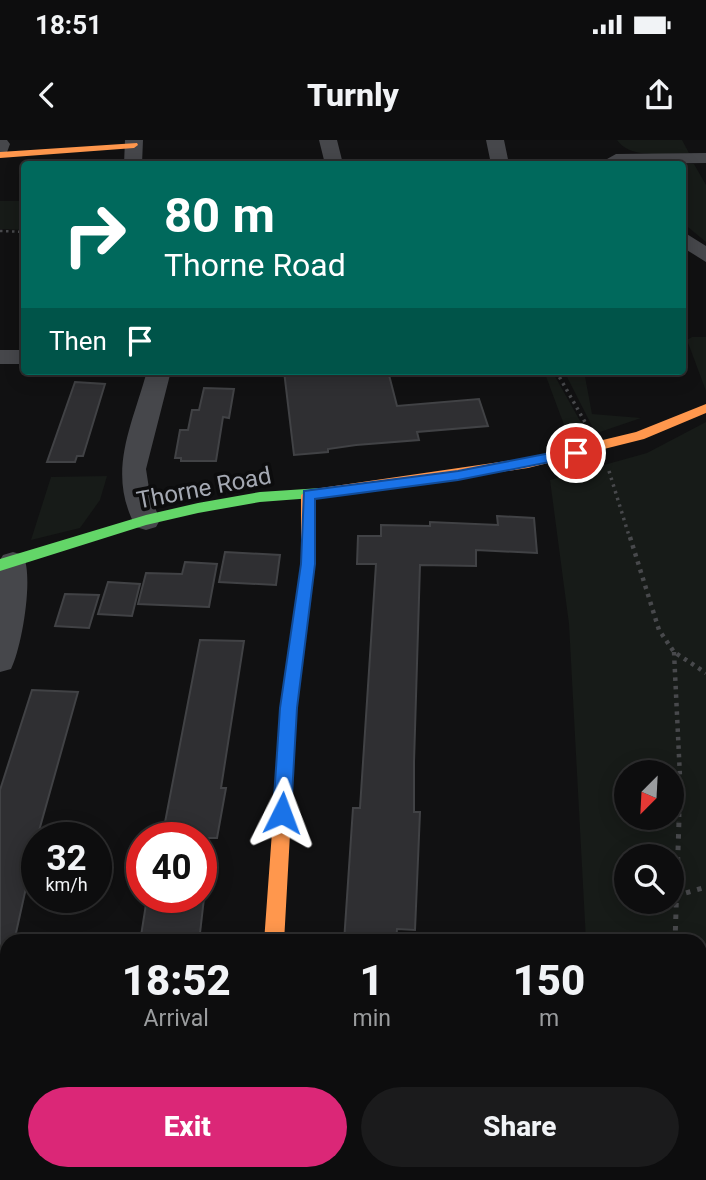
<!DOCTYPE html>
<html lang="en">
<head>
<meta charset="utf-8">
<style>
	:root { --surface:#0d0d0e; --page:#1b1b1c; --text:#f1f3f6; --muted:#9a9c9e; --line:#2d2d2e; --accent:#db2777 }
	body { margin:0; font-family:Roboto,sans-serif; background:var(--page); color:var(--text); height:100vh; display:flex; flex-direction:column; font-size:26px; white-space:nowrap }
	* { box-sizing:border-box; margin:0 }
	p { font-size:23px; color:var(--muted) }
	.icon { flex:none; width:38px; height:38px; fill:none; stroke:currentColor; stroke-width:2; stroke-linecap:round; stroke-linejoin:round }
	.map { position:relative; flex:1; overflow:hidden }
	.details { position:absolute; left:0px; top:794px; width:707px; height:247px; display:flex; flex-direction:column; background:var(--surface); border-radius:21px 21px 0 0; box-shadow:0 4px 18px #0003,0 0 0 2px var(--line) }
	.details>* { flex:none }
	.banner { position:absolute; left:21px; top:21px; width:665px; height:214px; border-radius:7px; box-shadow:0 4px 18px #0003,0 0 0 2px var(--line); background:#00695c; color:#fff; overflow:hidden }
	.needle { width:46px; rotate:204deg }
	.fabs { position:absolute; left:614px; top:620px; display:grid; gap:14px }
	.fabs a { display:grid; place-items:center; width:70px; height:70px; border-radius:50%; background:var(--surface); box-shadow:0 4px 18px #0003,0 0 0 2px var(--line); font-size:35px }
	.speed { position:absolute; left:21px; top:682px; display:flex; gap:14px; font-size:35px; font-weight:700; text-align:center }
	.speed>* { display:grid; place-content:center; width:91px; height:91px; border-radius:50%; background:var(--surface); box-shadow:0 4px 18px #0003,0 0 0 2px var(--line); line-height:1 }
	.speed small { font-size:18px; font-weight:400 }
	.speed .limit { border:10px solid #d22; background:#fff; color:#111 }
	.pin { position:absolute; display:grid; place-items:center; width:60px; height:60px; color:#fff; margin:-30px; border:4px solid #fff; border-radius:50%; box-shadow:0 2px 7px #0007 }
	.me { position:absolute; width:77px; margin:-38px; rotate:3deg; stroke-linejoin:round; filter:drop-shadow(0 0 5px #0008) }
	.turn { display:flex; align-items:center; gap:24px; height:147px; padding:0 28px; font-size:32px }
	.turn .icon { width:91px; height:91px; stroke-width:2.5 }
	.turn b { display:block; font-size:49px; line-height:60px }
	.then { display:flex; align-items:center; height:66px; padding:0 28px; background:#0003; gap:14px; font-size:26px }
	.eta { display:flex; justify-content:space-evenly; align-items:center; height:119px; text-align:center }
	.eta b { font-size:42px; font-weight:800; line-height:49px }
	.action { display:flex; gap:14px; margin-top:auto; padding:14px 28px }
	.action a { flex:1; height:80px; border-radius:42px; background:var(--accent); color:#fff; font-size:28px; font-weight:800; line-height:80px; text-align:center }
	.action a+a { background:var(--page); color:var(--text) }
	.status { display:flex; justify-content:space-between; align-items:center; height:49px; padding:0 35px; background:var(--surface); direction:ltr }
	.status svg { height:19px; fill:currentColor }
	header { display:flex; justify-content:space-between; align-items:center; height:91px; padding:0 28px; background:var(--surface); font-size:32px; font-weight:800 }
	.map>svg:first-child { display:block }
	.green { fill:#171b18; fill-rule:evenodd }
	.building { fill:#2f2f32; stroke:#414245; stroke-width:2 }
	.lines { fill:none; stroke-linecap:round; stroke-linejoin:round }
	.path-far3 { stroke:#48494c; stroke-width:2.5; stroke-dasharray:2.5 3.5; stroke-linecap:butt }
	.path-far2 { stroke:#48494c; stroke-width:3.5; stroke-dasharray:2.5 4.5; stroke-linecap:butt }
	.path-far1 { stroke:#48494c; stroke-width:4.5; stroke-dasharray:3.5 5; stroke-linecap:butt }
	.path { stroke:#48494c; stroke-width:5; stroke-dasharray:4.5 7; stroke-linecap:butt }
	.street { fill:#46474b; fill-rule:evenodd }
	.fast { fill:#63d668; fill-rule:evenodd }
	.slow { fill:#ff974d; fill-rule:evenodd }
	.route { fill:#1a73e8; stroke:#114b97; stroke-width:2 }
	.labels { text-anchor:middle; stroke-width:7; stroke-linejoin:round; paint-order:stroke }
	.street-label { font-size:24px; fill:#a4a8b2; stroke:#0c0c0d }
</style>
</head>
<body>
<div class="status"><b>18:51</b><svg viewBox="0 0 49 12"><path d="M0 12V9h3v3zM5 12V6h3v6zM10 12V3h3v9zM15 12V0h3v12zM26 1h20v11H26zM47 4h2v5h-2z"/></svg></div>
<header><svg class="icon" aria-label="back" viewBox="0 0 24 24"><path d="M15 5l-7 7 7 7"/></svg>Turnly<svg class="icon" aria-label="share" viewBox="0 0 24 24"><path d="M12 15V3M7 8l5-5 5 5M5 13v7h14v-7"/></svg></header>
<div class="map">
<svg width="706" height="1040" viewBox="0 0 706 1040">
	<rect width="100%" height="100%" fill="#111112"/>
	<path class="green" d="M617 0H682L689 13C667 13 631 20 617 0Z
		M651 24H694L706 45V102L683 83 682 24Z
		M23 56 24 90 0 89V61H19Z
		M692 197H706V251L687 200Z
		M544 231H552L584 288 586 295 570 301Z
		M564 231H584L592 274 641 278 600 292 594 290Z
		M706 282V907H700V802L586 801 569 484 550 340 647 313ZM626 632H672V677H626ZM626 716H672V761H626Z
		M107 336 100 360 80 388 31 400 51 337Z"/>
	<path class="building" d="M284 231H388L397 266 479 259 488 286 417 292 419 300 356 305 328 309V312L294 315Z
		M75 242 105 244 83 316H77L75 322H47Z
		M204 248 234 249 229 278 223 277 216 321H181V318H175L180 290H188L192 270H199Z
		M497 376 534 378 537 413 476 410V426L420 425 414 622V672H420L415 790 397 789 396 802H344L353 668H360L376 424H357L358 396H381V385L430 386V382L498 385Z
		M225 412 280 415 276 445 219 442Z
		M185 422 217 424 209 467 138 464 146 433 182 434Z
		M108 442 140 444 132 476 98 474Z
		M65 454 99 455 89 488 55 486Z
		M200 500 244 501 221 648H226L217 698H162Z
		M32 550 78 552 37 698 14 802H7V817L0 816V650Z
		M147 758H204L199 802H140Z"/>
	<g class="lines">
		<path class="path-far3" d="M0 91 24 92"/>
		<path class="path-far2" d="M556 231 585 282
			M609 331 630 399"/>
		<path class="path-far1" d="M630 397 659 490 674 512 706 533
			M674 512 680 637 679 682"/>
		<path class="path" d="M675 756 706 747
			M675 802 679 680
			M0 1002 7 1003
			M692 1034V1040"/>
		<path class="street" d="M0 0H7L10 4 6 15 0 16Z
			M125 0H143L142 24H124Z
			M319 0H337L343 24H325Z
			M486 0H504L509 24H491Z
			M706 13V23L616 24 607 19 616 14Z
			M682 91 706 106V122L682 107Z
			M0 210H24V224H0Z
			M147 231H171L146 329 150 355 160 380 156 387 146 390 136 387C106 333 132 286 147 231Z
			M13 412 23 415C34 436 22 507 11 529L0 532V420L3 415Z
			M234 1034H280V1040H234Z
			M455 1034H558L561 1040H458Z"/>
		<path class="fast" d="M321 348 328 353 326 357 260 362 198 373 146 385 0 431V419L146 375 198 363 260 352Z"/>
		<path class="slow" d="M137 3 138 5 134 8 0 18V12Z
			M706 264V273L644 299 528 328 321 358 314 353 321 348 528 318 636 292Z
			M308 350 315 355V424L297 568 284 802H264L281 568 301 424V355Z"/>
	</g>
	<path class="route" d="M576 308 580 309V316L458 340 315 359V424L297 568 291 673 289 679 282 682 276 679 273 673 280 568 301 424 304 351 458 331Z"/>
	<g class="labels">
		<g class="street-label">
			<text transform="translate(204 348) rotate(-11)" y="8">Thorne Road</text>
		</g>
	</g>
</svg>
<div class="fabs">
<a><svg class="needle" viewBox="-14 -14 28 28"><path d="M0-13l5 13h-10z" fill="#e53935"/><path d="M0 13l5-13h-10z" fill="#9a9c9e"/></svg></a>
<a><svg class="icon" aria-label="search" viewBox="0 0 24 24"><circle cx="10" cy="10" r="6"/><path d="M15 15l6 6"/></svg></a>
</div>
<div class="speed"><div>32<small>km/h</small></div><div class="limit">40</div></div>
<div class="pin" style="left:576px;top:313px;background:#d93025"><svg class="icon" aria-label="arrive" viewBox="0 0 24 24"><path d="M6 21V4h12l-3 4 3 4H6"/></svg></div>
<svg class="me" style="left:282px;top:673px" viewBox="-20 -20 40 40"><path d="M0-17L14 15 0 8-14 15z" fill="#1a73e8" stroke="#fff" stroke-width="4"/></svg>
<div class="banner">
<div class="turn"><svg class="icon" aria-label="right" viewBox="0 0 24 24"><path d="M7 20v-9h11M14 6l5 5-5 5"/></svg><div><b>80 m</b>Thorne Road</div></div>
<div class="then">Then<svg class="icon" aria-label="arrive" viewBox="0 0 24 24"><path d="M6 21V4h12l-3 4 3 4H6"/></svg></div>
</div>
<section class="details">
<div class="eta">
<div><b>18:52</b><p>Arrival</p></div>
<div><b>1</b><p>min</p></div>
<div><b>150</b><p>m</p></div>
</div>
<div class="action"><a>Exit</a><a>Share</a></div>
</section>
</div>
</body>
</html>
